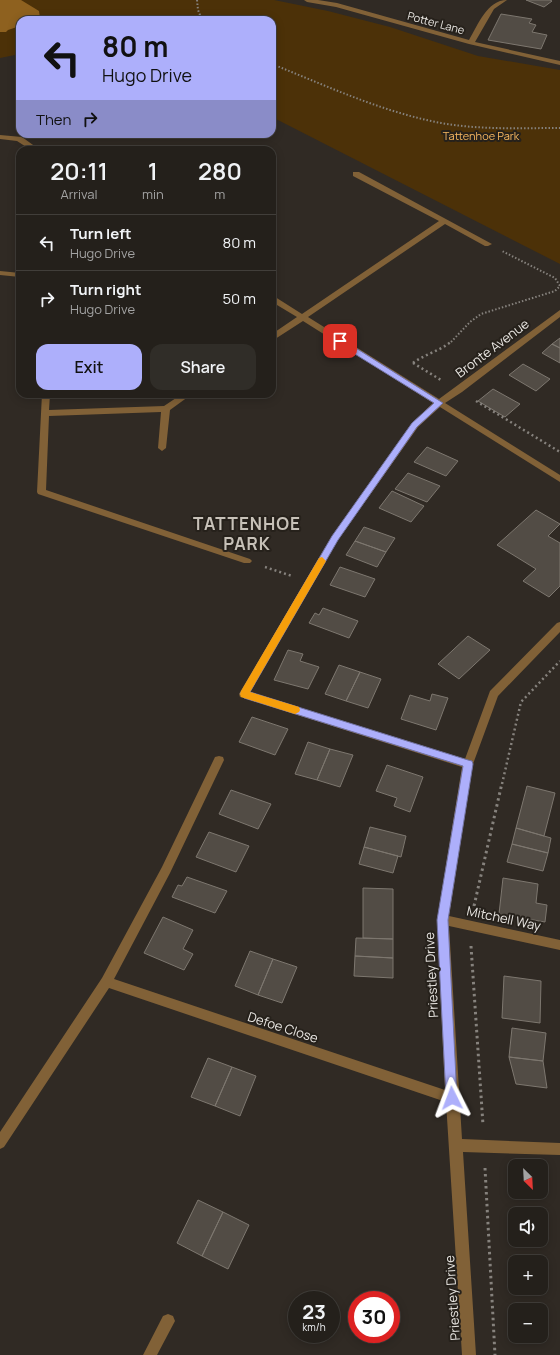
<!DOCTYPE html>
<html lang="en">
<head>
<meta charset="utf-8">
<style>
	:root { --surface:#24201b; --page:#302d28; --text:#f1f3f6; --muted:#a3a3a3; --line:#413e3a; --accent:#adaffb }
	body { margin:0; font-family:Manrope,sans-serif; background:var(--page); color:var(--text); height:100vh; display:flex; flex-direction:column; font-size:15px; white-space:nowrap }
	* { box-sizing:border-box; margin:0 }
	p { font-size:13px; color:var(--muted) }
	.icon { flex:none; width:22px; height:22px; fill:none; stroke:currentColor; stroke-width:2; stroke-linecap:round; stroke-linejoin:round }
	.map { position:relative; flex:1; overflow:hidden }
	.sheet { position:absolute; left:16px; top:146px; width:260px; height:252px; display:flex; flex-direction:column; background:var(--surface); border-radius:12px; box-shadow:0 2px 10px #0003,0 0 0 1px var(--line) }
	.sheet>* { flex:none }
	.top-card { position:absolute; left:16px; top:16px; width:260px; height:122px; border-radius:12px; box-shadow:0 2px 10px #0003,0 0 0 1px var(--line); background:#adaffb; color:#111; overflow:hidden }
	.needle { width:26px; rotate:156deg }
	.controls { position:absolute; left:508px; top:1159px; display:grid; gap:8px }
	.controls a { display:grid; place-items:center; width:40px; height:40px; border-radius:8px; background:var(--surface); box-shadow:0 2px 10px #0003,0 0 0 1px var(--line); font-size:20px }
	.speed { position:absolute; left:288px; top:1291px; display:flex; gap:8px; font-size:20px; font-weight:700; text-align:center }
	.speed>* { display:grid; place-content:center; width:52px; height:52px; border-radius:50%; background:var(--surface); box-shadow:0 2px 10px #0003,0 0 0 1px var(--line); line-height:1 }
	.speed small { font-size:10px; font-weight:400 }
	.speed .limit { border:6px solid #d22; background:#fff; color:#111 }
	.pin { position:absolute; display:grid; place-items:center; width:34px; height:34px; color:#fff; margin:-17px; border-radius:8px; box-shadow:0 2px 6px #0006 }
	.me { position:absolute; width:44px; margin:-22px; rotate:357deg; stroke-linejoin:round; filter:drop-shadow(0 0 3px #0008) }
	.turn { display:flex; align-items:center; gap:14px; height:84px; padding:0 20px; font-size:18px }
	.turn .icon { width:52px; height:52px; stroke-width:2.5 }
	.turn b { display:block; font-size:28px; line-height:34px }
	.then { display:flex; align-items:center; height:38px; padding:0 20px; background:#0003; gap:8px; font-size:15px }
	.eta { display:flex; justify-content:space-evenly; align-items:center; height:68px; text-align:center }
	.eta b { font-size:24px; font-weight:600; line-height:28px }
	.button { display:flex; gap:8px; margin-top:auto; padding:8px 20px }
	.button a { flex:1; height:46px; border-radius:12px; background:var(--accent); color:#111; font-size:16px; font-weight:600; line-height:46px; text-align:center }
	.button a+a { background:var(--page); color:var(--text) }
	ul { padding:0; list-style:none }
	li { display:flex; align-items:center; gap:12px; height:56px; padding:0 20px; border-top:1px solid var(--line) }
	li div { flex:1 }
	li b { display:block; font-size:15px }
	li em { font-style:normal }
	.map>svg:first-child { display:block }
	.green { fill:#4c3108 }
	.water { fill:#8e611f }
	.building { fill:#524c45; stroke:#7d776f }
	.lines { fill:none; stroke-linecap:round; stroke-linejoin:round }
	.path-far2 { stroke:#86827d; stroke-width:2; stroke-dasharray:1.5 2; stroke-linecap:butt }
	.path-far1 { stroke:#86827d; stroke-width:2.5; stroke-dasharray:2 3; stroke-linecap:butt }
	.path { stroke:#86827d; stroke-width:3; stroke-dasharray:2.5 3.5; stroke-linecap:butt }
	.street { fill:#816137; fill-rule:evenodd }
	.route { fill:#adaffb; stroke:#7072a3 }
	.slow { fill:#f59e0b }
	.labels { text-anchor:middle; stroke-width:4; stroke-linejoin:round; paint-order:stroke }
	.far-street-label { font-size:11px; fill:#e8e5e1; stroke:#26211b }
	.far-park-label { font-size:11px; fill:#f8b860; stroke:#26211b }
	.street-label { font-size:13px; fill:#e8e5e1; stroke:#26211b }
	.district-label { font-size:17px; font-weight:bold; letter-spacing:1px; fill:#c7c1b8; stroke:#26211b }
</style>
</head>
<body>
<div class="map">
<svg width="560" height="1355" viewBox="0 0 560 1355">
	<rect width="100%" height="100%" fill="#302a24"/>
	<path class="green" d="M0 0H274L328 11 390 27 478 56 560 70V264L272 117V20H20V54L0 58Z"/>
	<path class="water" d="M0 0H21L39 11 40 18 36 20H20V26L8 30 6 32H0Z"/>
	<path class="building" d="M526 0H550L552 1 544 7Z
		M501 14 532 19 529 23 536 25 532 32 547 35 541 49 488 40Z
		M560 338V348L552 344Z
		M552 344 560 348V363L542 353Z
		M523 364 550 379 536 391 509 375Z
		M493 389 520 404 505 417 478 401Z
		M427 447 458 461 446 476 414 462Z
		M408 473 440 486 427 502 395 489Z
		M392 491 424 506 411 522 379 508Z
		M536 510 560 524 548 536 560 543V586L549 597 523 581 536 569 497 545Z
		M364 527 395 538 386 552 355 541Z
		M355 541 386 552 377 567 346 555Z
		M340 567 375 579 365 597 330 585Z
		M323 608 358 621 349 638 309 623 315 613 319 615Z
		M468 636 490 650 459 679 438 664Z
		M288 650 303 654 300 661 319 667 308 689 274 680Z
		M339 665 360 672 346 701 325 694Z
		M360 672 381 679 368 708 346 701Z
		M432 694 448 698 436 730 401 719 410 695 430 701Z
		M252 717 288 729 275 755 239 742Z
		M308 742 330 749 317 780 295 774Z
		M330 749 353 755 340 787 317 780Z
		M387 765 423 777 410 812 394 806 397 798 376 791Z
		M527 786 555 793 544 836 516 828Z
		M231 790 271 804 258 829 219 814Z
		M370 827 406 836 401 857 364 847Z
		M516 828 551 838 548 853 512 844Z
		M209 832 249 846 236 872 196 857Z
		M512 844 548 853 543 871 507 862Z
		M364 847 398 856 393 873 359 864Z
		M187 877 227 891 215 913 172 897 178 885 182 886Z
		M503 878 538 884 536 903 547 905 545 922 499 914Z
		M363 888 393 889V939L363 938Z
		M163 917 193 930 183 949 193 954 184 970 144 953Z
		M356 938 393 939V958L355 956Z
		M250 951 273 959 258 995 235 986Z
		M355 956 393 958V978L354 976Z
		M273 959 297 967 282 1003 258 995Z
		M504 976 541 981 540 1023 502 1018Z
		M512 1028 546 1033 543 1061 509 1057Z
		M509 1057 543 1061 547 1088 516 1084Z
		M208 1058 232 1067 215 1106 191 1097Z
		M232 1067 256 1076 240 1116 215 1106Z
		M198 1200 223 1212 202 1256 177 1243Z
		M223 1212 249 1225 228 1269 202 1256Z"/>
	<g class="lines">
		<path class="path-far2" d="M197 0 198 10 202 20
			M272 64C327 86 382 112 441 123 480 130 521 128 560 128
			M54 146 61 150
			M451 342 470 322 481 314 555 291 560 286 555 278 502 251"/>
		<path class="path-far1" d="M413 363 441 380
			M413 363C425 354 440 351 452 341
			M476 401 560 452
			M265 567 292 576
			M502 784 521 702 560 661"/>
		<path class="path" d="M474 906 502 783
			M471 946 483 1125
			M485 1168 495 1355"/>
		<path class="street" d="M304 0H318L337 3 469 40C478 25 487 0 507 0L494 9 475 42 560 61V65L469 44 336 7 307 2Z
			M0 135 22 137 40 150H31L17 141 0 139Z
			M353 172H359L492 244 488 246H485L445 224 308 317 439 399 560 310V317L462 392 445 403 560 475V482L440 407 418 427 338 540 250 692 465 759 490 691 557 623 560 622V632L498 696 473 764 449 916 560 940V950L449 926 462 1139 560 1143V1155L463 1152 476 1355H462L446 1102 109 988 4 1147 0 1149V1132L102 978 162 867 215 757 219 756 223 757 224 760 170 873 114 979 445 1090 437 920 462 767 244 698 240 697 239 694 332 536 412 423 433 403 303 321 272 341V334L297 317 272 302V295L302 314 439 221 353 176Z
			M0 271 20 273V277L0 275Z
			M42 394H50L49 410 164 406 182 394H192L170 410 166 448 162 451 158 448 161 412 49 416 46 490 250 559 252 561 250 563H244L38 494 37 492Z
			M168 1314 173 1316 175 1321 157 1355H143L163 1316Z"/>
	</g>
	<path class="route" d="M340 338 443 403 417 427 338 540 250 692 468 760 472 761 473 764 448 920 457 1098 455 1102 452 1103 448 1102 446 1098 437 920 463 766 244 698 240 694 332 536 412 423 434 403 337 343 336 341Z"/>
	<path class="slow" d="M322 557 326 561 250 692 299 707 300 710 299 712 295 714 241 697 240 694 241 691 319 558Z"/>
	<g class="labels">
		<g class="far-street-label">
			<text transform="translate(436 23) rotate(15)" y="4">Potter Lane</text>
		</g>
		<g class="far-park-label">
			<text x="481" y="140">Tattenhoe Park</text>
		</g>
		<g class="street-label">
			<text transform="translate(492 348) rotate(-37)" y="5">Bronte Avenue</text>
			<text transform="translate(504 918) rotate(12)" y="5">Mitchell Way</text>
			<text transform="translate(431 975) rotate(-93)" y="5">Priestley Drive</text>
			<text transform="translate(283 1027) rotate(18)" y="5">Defoe Close</text>
			<text transform="translate(452 1298) rotate(-94)" y="5">Priestley Drive</text>
		</g>
		<g class="district-label">
			<text x="247" y="530">TATTENHOE<tspan x="247" dy="20">PARK</tspan></text>
		</g>
	</g>
</svg>
<div class="controls">
<a><svg class="needle" viewBox="-14 -14 28 28"><path d="M0-13l5 13h-10z" fill="#e53935"/><path d="M0 13l5-13h-10z" fill="#a3a3a3"/></svg></a>
<a><svg class="icon" aria-label="sound" viewBox="0 0 24 24"><path d="M4 9h4l5-4v14l-5-4H4zM17 9q2 3 0 6"/></svg></a>
<a>+</a>
<a>−</a>
</div>
<div class="speed"><div>23<small>km/h</small></div><div class="limit">30</div></div>
<div class="pin" style="left:340px;top:341px;background:#d93025"><svg class="icon" aria-label="arrive" viewBox="0 0 24 24"><path d="M6 21V4h12l-3 4 3 4H6"/></svg></div>
<svg class="me" style="left:452px;top:1098px" viewBox="-20 -20 40 40"><path d="M0-17L14 15 0 8-14 15z" fill="#adaffb" stroke="#fff" stroke-width="4"/></svg>
<div class="top-card">
<div class="turn"><svg class="icon" aria-label="left" viewBox="0 0 24 24"><path d="M17 20v-9H6M10 6l-5 5 5 5"/></svg><div><b>80 m</b>Hugo Drive</div></div>
<div class="then">Then<svg class="icon" aria-label="right" viewBox="0 0 24 24"><path d="M7 20v-9h11M14 6l5 5-5 5"/></svg></div>
</div>
<section class="sheet">
<div class="eta">
<div><b>20:11</b><p>Arrival</p></div>
<div><b>1</b><p>min</p></div>
<div><b>280</b><p>m</p></div>
</div>
<ul>
<li><svg class="icon" aria-label="left" viewBox="0 0 24 24"><path d="M17 20v-9H6M10 6l-5 5 5 5"/></svg><div><b>Turn left</b><p>Hugo Drive</p></div><em>80 m</em></li>
<li><svg class="icon" aria-label="right" viewBox="0 0 24 24"><path d="M7 20v-9h11M14 6l5 5-5 5"/></svg><div><b>Turn right</b><p>Hugo Drive</p></div><em>50 m</em></li>
</ul>
<div class="button"><a>Exit</a><a>Share</a></div>
</section>
</div>
</body>
</html>
